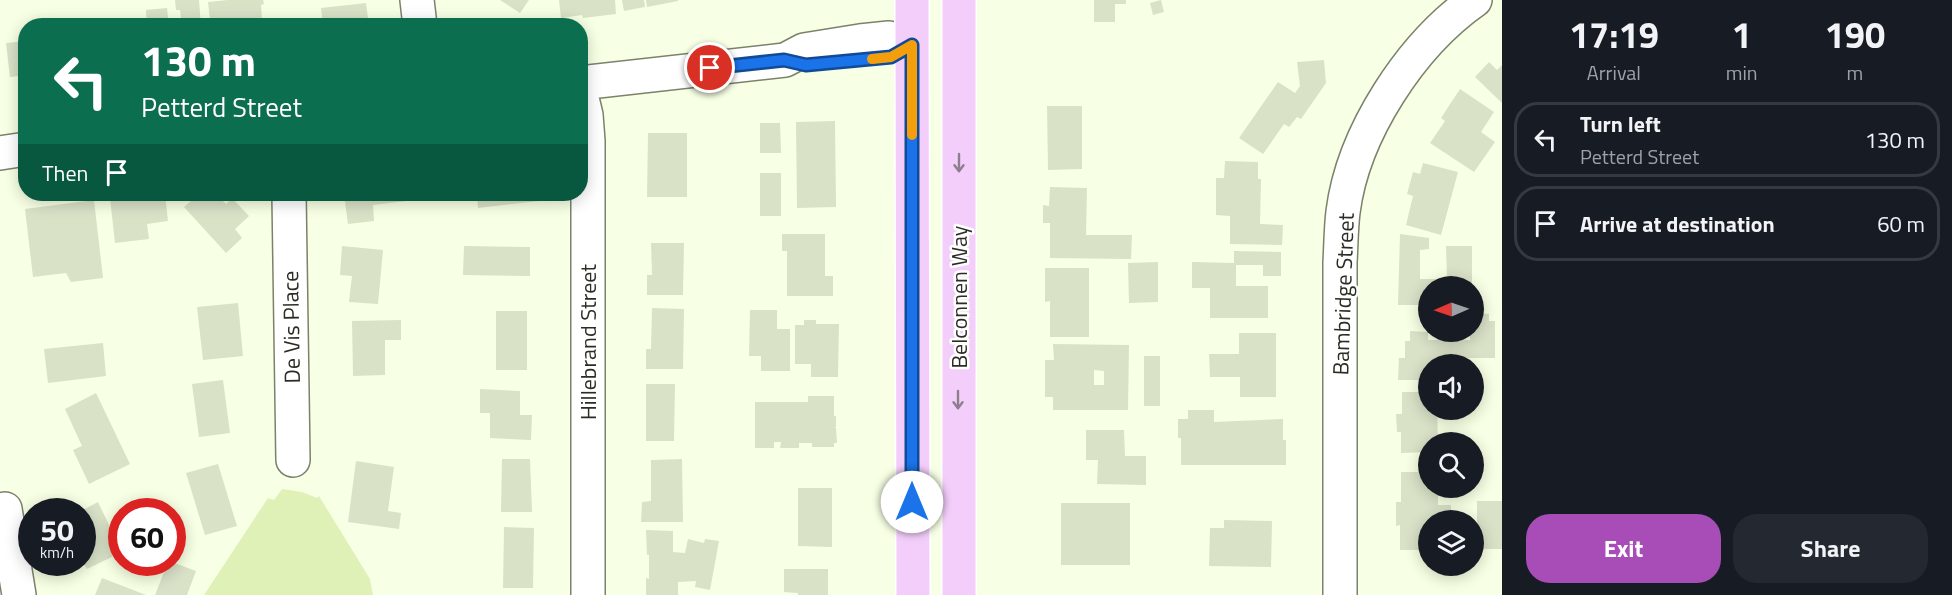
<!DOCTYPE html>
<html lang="en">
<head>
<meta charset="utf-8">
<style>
	:root { --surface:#171b24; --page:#242831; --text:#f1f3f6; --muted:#9ea1a6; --line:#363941; --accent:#a84db7 }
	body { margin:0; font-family:"Titillium Web",sans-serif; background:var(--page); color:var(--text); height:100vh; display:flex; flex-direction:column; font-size:22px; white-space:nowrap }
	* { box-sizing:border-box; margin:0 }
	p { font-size:20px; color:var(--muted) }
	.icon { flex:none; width:33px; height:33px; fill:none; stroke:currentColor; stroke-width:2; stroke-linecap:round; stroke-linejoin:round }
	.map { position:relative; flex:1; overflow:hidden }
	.sheet { display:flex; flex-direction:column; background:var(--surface); width:450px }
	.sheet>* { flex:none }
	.guide { position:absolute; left:18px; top:18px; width:570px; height:183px; border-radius:24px; box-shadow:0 3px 15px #0003; background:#0b6e4f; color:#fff; overflow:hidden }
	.needle { width:39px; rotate:268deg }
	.tools { position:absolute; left:1418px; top:276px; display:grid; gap:12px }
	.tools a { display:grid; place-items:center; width:66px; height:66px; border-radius:50%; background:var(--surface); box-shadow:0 3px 15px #0003; font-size:30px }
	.speed { position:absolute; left:18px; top:498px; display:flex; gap:12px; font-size:30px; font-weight:700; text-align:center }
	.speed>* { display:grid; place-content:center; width:78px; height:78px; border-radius:50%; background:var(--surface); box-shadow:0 3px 15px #0003; line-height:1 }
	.speed small { font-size:15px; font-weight:400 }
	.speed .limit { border:9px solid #d22; background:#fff; color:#111 }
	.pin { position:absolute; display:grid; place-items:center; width:51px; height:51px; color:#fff; margin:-26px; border:3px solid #fff; border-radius:50%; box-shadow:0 2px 6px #0007 }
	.me { position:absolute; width:66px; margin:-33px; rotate:0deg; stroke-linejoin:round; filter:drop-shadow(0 0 4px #0008) }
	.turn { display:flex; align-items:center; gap:21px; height:126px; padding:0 24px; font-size:27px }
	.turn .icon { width:78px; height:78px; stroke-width:2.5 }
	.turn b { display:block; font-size:42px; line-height:51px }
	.then { display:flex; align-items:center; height:57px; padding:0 24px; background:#0003; gap:12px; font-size:22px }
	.eta { display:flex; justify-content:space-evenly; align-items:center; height:102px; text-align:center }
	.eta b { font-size:36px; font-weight:700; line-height:42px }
	.primary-button { display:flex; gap:12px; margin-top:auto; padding:12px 24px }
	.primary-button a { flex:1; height:69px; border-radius:24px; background:var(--accent); color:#fff; font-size:24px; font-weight:700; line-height:69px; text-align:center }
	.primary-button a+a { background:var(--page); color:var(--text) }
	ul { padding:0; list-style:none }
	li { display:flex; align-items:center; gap:18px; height:75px; margin:0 12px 9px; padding:0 12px; border:3px solid var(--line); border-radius:24px }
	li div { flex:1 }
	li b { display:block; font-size:22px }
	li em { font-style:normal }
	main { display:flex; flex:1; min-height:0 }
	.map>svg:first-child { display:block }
	.green { fill:#e0f1b7 }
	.building { fill:#d9e1c7; fill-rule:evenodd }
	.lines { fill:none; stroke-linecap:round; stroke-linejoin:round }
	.minor-casing { stroke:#7b826a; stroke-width:36 }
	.major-casing { stroke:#fff; stroke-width:36 }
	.minor { stroke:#fff; stroke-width:33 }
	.major { stroke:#f4cefb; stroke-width:33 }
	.oneway { stroke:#8f7e8f }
	.route-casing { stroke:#114b97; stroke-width:15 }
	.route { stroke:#1a73e8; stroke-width:10 }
	.slow { stroke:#f59e0b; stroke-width:10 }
	.labels { text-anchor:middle; stroke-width:5; stroke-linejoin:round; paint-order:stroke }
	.street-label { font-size:22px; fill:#2a2d23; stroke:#fff }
</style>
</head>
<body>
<main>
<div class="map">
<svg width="1502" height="595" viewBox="0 0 1502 595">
	<rect width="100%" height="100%" fill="#f7ffe4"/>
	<path class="green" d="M282 489 302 492 317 498 319 496 370 579 373 595H204L268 498 274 500Z"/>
	<path class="building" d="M175 0H199L201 26H182L180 10H176Z
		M228 0H263L264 4 261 5 262 21 273 20 274 26H225V19L210 20 208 2Z
		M500 0H529L520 13Z
		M559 0H615L616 14 583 18 582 15 561 18Z
		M622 0H644L645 7 624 11Z
		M646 0H678V1L647 7Z
		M1094 0H1126V4H1115V22H1094Z
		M1161 0 1164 12 1153 15 1150 3Z
		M366 3 369 26H323L321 8Z
		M167 8 169 26H147L146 10Z
		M26 41V81L20 82 19 76 10 77 6 43Z
		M1324 60 1326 83 1301 119 1297 117 1289 127 1284 124 1263 154 1239 138 1278 82 1295 93 1300 86 1297 62Z
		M1489 62 1497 70 1502 65V103L1475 77Z
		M1460 89 1494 112 1481 132 1495 142 1474 172 1430 143 1445 121 1441 118Z
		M1047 106H1082V169L1048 170Z
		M835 121 836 207 797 208 796 122Z
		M760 123H780L781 153H760Z
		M648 133H687V197H647Z
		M1225 161 1258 162V179H1261L1260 224 1283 225 1282 245 1230 244V216L1216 215V178H1224Z
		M1423 163 1458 172 1441 235 1406 225 1413 196 1407 194 1413 172 1420 174Z
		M760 173H781V216H760Z
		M1050 187 1087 188 1086 235H1132L1131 259 1050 258V223H1043V205L1049 206Z
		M155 194H165L168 221 147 224 149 239 115 243 110 198Z
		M199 194H216L226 204 232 198 249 216 235 229 242 238 226 253 184 207Z
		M344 194H414L415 200 373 205 374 221 348 224Z
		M477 194H538L539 201 478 208Z
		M94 200 103 278 71 282 66 273 33 277 25 209Z
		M782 234H825V276H833V296H787V251H782Z
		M1400 234 1429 238V249L1420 250V279H1447L1446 246H1472V286H1428V305H1398Z
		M651 243H684L683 295H647V275H652Z
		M342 246 383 250 378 304 349 302 352 276 340 275Z
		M464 246 530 247V276L463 275Z
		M1234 251 1281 252V276H1263V265H1236V286H1268V318H1210V288H1192V262L1234 263Z
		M1158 262V302L1129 303 1128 263Z
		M1045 268H1089V337H1050V301L1045 302Z
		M238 303 243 356 203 360 197 307Z
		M652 308 684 309 683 369H646V349H651Z
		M750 310H777V329H790V371H761V356H749Z
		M496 311H527V370H496Z
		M1473 313 1489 314V321H1495V358H1462V364H1428V380H1398L1399 358H1405V341H1410V331L1428 332V340H1470V332H1473Z
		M401 320V340H385V375L353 376 352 321Z
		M804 320H816V324H839L838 377H811V364H795V325H804Z
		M1239 333H1276V397H1240V377H1210L1209 354H1239Z
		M103 343 106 376 48 383 44 349Z
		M1053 344 1129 345 1128 410H1053V397H1045V360H1054ZM1094 370 1104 371V385H1094Z
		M1144 356H1160V406H1144Z
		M223 380 230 433 199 437 192 384Z
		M646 384H675L674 441H646Z
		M480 389 520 391V415H532L531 440 490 438V413H480Z
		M1402 392H1428V410H1437L1438 442H1428V452L1401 453V432H1397L1396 414H1402Z
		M96 393 130 464 89 484 73 450 82 446 65 409Z
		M808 396H834V416H836V427L834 428H836L837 443H834V447H812V443H799V448H780L781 442H774V448H755V402H808Z
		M1188 410H1214V422L1283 419V440H1286V465H1181V438H1178V419H1188Z
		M1086 430H1124L1125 456H1146V485L1097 484 1098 460H1086Z
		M502 459H530L532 512H501Z
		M682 459 683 522H641L642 502 651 501V460Z
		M356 461 394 467 388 511 401 513 399 529 348 522Z
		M218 464 237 526 205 535 186 473Z
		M1401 472H1428V488H1438V505H1451V520H1428V550H1400V525L1396 526V502H1401Z
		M798 488H832V547L798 546Z
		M1477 501H1502V549H1477Z
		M98 502 122 552 87 569 82 561V552L86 550 82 543V512H79Z
		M1061 503H1130V565H1061Z
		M1224 520 1272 521 1271 567 1209 566 1210 528H1224Z
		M504 527 534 528 533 588H503Z
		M646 530 673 531V552L685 553 688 539 704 543 705 539 719 541 710 590 695 587 696 581 678 582V595H646V578L649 579V555H647Z
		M168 562H172L196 571 187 595H155Z
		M784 569H828V595H798V593L784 592Z
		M102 578 146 595H95Z"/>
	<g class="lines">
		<g class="minor-casing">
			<path id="minor" d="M417 0 420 26
				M580 83 785 60 804 50 860 41 889 38 912 45
				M580 90 586 115 588 141V595
				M0 153 26 149
				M289 194 293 460
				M5 509 19 595
				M1340 595V262C1341 246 1341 228 1343 212 1353 133 1411 45 1475 0"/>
		</g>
		<g class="major-casing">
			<path id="major" d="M912 0 913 595
				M959 595V0"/>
		</g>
		<use href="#minor" class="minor"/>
		<use href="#major" class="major"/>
	</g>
	<defs><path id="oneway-shaft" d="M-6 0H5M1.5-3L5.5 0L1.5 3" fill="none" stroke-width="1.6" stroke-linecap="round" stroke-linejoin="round" transform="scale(1.5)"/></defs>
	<g class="oneway">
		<use href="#oneway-shaft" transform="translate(959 163) rotate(90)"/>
		<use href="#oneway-shaft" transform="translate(958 400) rotate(90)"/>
	</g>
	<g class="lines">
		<g class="route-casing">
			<path id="route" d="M710 68 784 60 806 65 891 57 912 45V502"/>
		</g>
		<use href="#route" class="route"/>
		<path class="slow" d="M872 59 891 57 912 45V135"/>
	</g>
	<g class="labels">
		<g class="street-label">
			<text transform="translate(1343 294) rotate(-88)" y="8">Bambridge Street</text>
			<text transform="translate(959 297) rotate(-90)" y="8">Belconnen Way</text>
			<text transform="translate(291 327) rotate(-91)" y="8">De Vis Place</text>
			<text transform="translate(588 342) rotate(-90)" y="8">Hillebrand Street</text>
		</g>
	</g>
</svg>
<div class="tools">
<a><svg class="needle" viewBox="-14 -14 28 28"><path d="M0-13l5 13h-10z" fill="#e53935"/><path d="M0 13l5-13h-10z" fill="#9ea1a6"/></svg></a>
<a><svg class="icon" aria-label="sound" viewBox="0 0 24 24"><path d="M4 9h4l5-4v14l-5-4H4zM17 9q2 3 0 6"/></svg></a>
<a><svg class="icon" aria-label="search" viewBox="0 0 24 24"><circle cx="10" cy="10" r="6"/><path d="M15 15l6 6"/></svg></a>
<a><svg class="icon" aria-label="layers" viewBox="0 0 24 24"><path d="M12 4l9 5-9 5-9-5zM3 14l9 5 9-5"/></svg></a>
</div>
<div class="speed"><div>50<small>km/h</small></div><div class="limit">60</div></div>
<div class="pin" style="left:710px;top:68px;background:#d93025"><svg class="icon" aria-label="arrive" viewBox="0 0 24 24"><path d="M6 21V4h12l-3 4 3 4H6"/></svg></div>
<svg class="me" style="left:912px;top:502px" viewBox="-20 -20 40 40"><circle r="19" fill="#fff"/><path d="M0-13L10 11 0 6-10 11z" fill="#1a73e8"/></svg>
<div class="guide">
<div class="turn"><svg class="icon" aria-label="left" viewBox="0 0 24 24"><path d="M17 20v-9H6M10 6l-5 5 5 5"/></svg><div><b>130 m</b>Petterd Street</div></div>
<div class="then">Then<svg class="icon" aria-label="arrive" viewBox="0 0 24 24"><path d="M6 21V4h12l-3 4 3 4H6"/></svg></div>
</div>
</div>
<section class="sheet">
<div class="eta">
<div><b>17:19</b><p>Arrival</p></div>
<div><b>1</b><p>min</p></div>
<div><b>190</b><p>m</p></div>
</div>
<ul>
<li><svg class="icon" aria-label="left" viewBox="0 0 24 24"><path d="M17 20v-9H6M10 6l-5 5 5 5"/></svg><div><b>Turn left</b><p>Petterd Street</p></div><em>130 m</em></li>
<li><svg class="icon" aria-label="arrive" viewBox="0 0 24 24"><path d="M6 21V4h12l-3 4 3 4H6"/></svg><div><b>Arrive at destination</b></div><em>60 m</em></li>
</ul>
<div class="primary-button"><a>Exit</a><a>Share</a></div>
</section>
</main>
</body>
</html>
